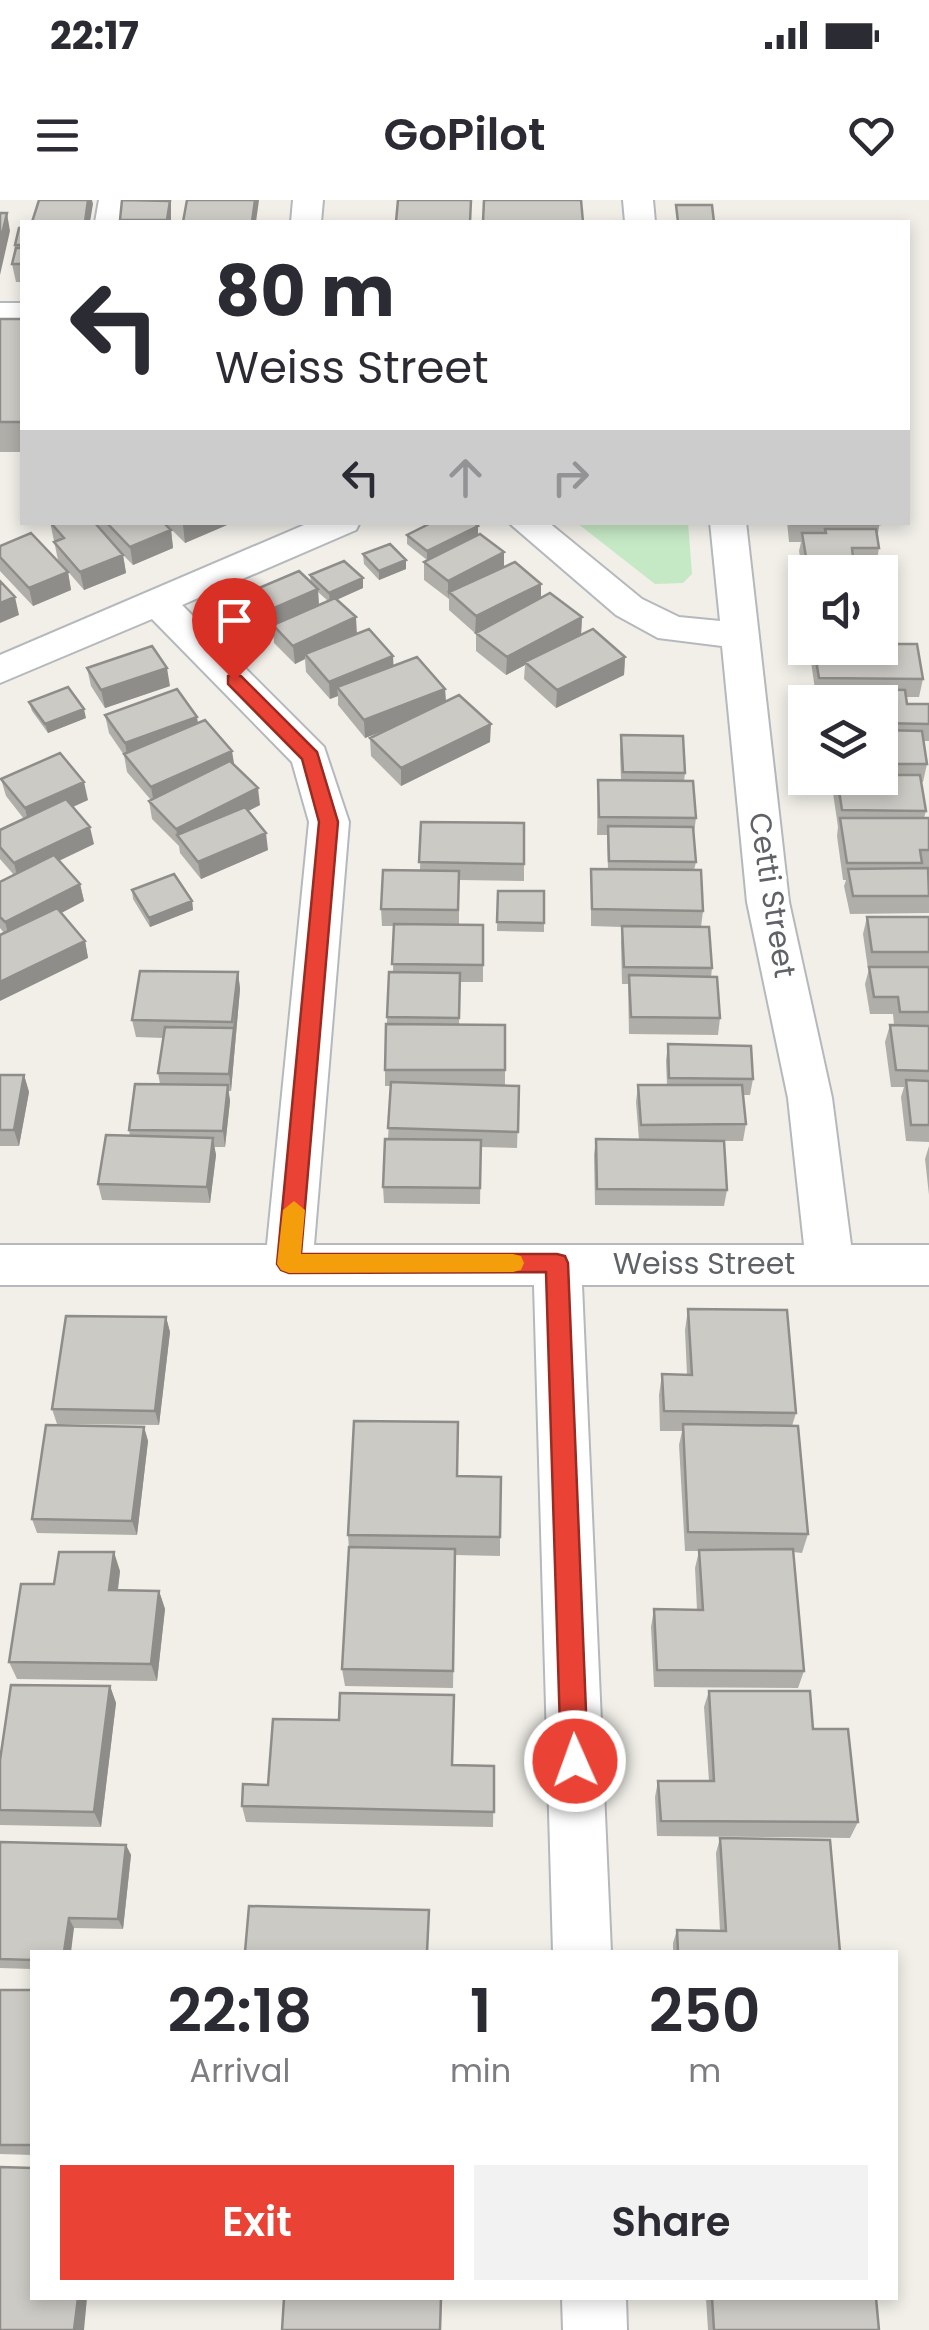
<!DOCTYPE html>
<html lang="en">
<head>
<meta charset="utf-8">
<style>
	:root { --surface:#fff; --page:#f2f2f3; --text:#2b2b33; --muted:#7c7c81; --accent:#ea4335 }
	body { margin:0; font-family:Poppins,sans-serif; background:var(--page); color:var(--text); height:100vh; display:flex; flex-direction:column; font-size:38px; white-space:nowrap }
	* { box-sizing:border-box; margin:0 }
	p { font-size:32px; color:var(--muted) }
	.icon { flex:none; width:55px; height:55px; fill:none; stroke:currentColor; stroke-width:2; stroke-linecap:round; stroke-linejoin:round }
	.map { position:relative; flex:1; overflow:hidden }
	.panel { position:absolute; left:30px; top:1750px; width:868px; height:350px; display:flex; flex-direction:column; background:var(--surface); border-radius:0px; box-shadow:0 5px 15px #0003 }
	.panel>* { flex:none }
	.banner { position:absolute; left:20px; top:20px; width:890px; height:305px; border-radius:0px; box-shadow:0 5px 15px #0003; background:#fff; color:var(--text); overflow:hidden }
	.buttons { position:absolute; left:788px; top:355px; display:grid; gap:20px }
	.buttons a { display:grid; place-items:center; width:110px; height:110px; border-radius:0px; background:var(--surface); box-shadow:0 5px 15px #0003; font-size:50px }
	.pin { position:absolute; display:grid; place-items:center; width:85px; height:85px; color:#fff; margin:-102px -42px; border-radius:50% 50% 50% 0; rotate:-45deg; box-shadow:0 0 10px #0007 }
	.pin .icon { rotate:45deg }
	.me { position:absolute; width:110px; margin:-55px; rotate:358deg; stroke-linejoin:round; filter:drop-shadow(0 0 8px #0008) }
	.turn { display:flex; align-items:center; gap:35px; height:210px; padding:0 30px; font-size:45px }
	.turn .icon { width:130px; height:130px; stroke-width:2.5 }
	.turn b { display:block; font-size:70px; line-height:85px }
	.lanes { display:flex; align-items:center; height:95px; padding:0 30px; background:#0003; justify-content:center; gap:50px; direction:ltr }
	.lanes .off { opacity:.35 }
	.eta { display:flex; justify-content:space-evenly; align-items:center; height:170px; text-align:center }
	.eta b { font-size:60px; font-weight:600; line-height:70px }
	.cta { display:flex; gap:20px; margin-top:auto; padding:20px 30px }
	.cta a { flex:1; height:115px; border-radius:0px; background:var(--accent); color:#fff; font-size:40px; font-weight:600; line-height:115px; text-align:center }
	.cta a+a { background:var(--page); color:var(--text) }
	.status { display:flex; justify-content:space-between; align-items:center; height:70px; padding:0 50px; background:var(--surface); direction:ltr }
	.status svg { height:28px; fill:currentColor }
	header { display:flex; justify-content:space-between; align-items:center; height:130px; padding:0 30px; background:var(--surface); font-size:45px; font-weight:600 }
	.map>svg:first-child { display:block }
	.green { fill:#c5e8c5 }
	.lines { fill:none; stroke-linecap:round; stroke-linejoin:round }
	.minor-casing { stroke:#b5b8bc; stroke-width:4 }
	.minor { fill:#fff; fill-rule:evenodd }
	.wall { fill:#afaea9; fill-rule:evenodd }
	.shaded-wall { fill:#8f8d8a }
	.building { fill:#cccac5; stroke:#8f8d8a; stroke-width:2.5 }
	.route { fill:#ea4335; stroke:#982c22; stroke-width:2.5 }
	.slow { fill:#f59e0b }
	.labels { text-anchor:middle; stroke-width:9; stroke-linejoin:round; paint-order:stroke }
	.street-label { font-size:30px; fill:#5f6368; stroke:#fff }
</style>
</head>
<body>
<div class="status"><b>22:17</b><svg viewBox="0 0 49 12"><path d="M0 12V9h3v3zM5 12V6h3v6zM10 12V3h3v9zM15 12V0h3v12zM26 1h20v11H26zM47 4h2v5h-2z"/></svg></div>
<header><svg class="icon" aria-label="menu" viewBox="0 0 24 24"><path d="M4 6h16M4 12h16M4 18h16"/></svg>GoPilot<svg class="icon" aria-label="heart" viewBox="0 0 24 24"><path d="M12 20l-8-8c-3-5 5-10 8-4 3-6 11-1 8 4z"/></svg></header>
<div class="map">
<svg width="929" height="2130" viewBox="0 0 929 2130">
	<rect width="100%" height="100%" fill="#f1efe8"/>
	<path class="green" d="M577 323H688L692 374 683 383 655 384Z"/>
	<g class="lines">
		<g class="minor-casing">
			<path id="minor" d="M99 0H129L125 22H95Z
				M293 0H323L321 22H291Z
				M623 0H653L655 22H625Z
				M0 103H22V123H0Z
				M311 322H360L356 330 182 405 324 547 349 622 314 1045H804L788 898 747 702 722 446 658 438 616 415 508 322H548L642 399 679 417 720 421 710 322H746L789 702 832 898 851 1045H929V1085H582L611 1752H553L534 1085H0V1045H267L309 622 292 562 152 419 0 483V455Z
				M562 2098H626L627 2130H563Z"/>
		</g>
		<use href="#minor" class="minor"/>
	</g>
	<path class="wall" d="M122 0H171V22H117H120Z
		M22 28V82H16L12 64 15 45Z
		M0 119H22V252H0Z
		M50 322H163L171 330 173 348 133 365 117 349 123 355 126 373 84 390 58 360Z
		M164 322H227V325L185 343Z
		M787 322H880L877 338 879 348 876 366H852L850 372H805V376H803L799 351 801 342H789Z
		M407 335H478L504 352V367L541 398 582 417 581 435 625 457 624 475 556 508 524 479 525 465 506 475 476 451V434L449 410V399L424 380V362L427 360 407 344Z
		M0 346 68 372 71 390 33 406 0 371Z
		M363 354 406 360V369L379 380 364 364Z
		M310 375 363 388 337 399 357 434 393 466 445 489 446 501 490 542 401 586 371 556 370 538 390 528 365 538 338 505V496L330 499 306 472 305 459 295 464 274 443 273 427 259 433 242 414 240 396 311 382ZM318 392 328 401 319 405Z
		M813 448H880L923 479 919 497H906L907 504H929V541H924L927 564 923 582H921L926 611 924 618H929V668H921L929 674V713L850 714 844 686 846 680H843L837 636 838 627 833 593 836 581H832V578H880V502H824L825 496H816L811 462Z
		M87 468 170 486 105 508 91 486Z
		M29 502 86 518 48 533 32 511Z
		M105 515 198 522 234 565 260 605 248 611 268 650 201 679 180 653 179 646 152 619 149 601 151 600 127 572 124 555 109 533Z
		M621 535 685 573 684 581 696 618 694 633 696 662 694 670 703 711 701 727 712 768 711 777 720 818 718 835 629 834 628 784H622L621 743 622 727 591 726V669H608L607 635H597L598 580H621L620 553Z
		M1 579 88 600 73 607 94 644 59 661 80 684 84 701 61 713 85 741 88 758 4 733 0 728V682L14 675 0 659V630L24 619 6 596Z
		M421 622 524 623V681L459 680V725H483V782H460L459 825H505V886H519L517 948 481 947 480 1004 384 1003 383 987 388 939 391 886H385V870L389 772H393L394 726H382L381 709 420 670Z
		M132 690 192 701 193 710 150 727 133 699Z
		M498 691H544V732L497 731Z
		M867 717H929V942L906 941 901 897 904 887H891L885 842 890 825H894L893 814H870L865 784 869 769H868L863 734Z
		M238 772 240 789 231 891H228L230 901 225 947H214L216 955 210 1003 102 1000 98 984 130 936 129 930 160 884 158 873 163 838 136 837 132 820Z
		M668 844 753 879 750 895H743L746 924 743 941H724L727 990 724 1006 595 1005 594 955 596 939 639 940 636 902 638 885H667L666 861Z
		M0 875H24L29 892 19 946H0Z
		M929 946V995L925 959Z
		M688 1109 796 1213 792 1226 808 1334 802 1353 793 1352 804 1471 798 1488 654 1487 651 1427 654 1409 697 1410 695 1368 699 1351H685L679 1245 682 1231H660L659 1195 662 1174 687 1175 685 1130Z
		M166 1117 170 1132 159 1225 57 1224 52 1209Z
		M144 1227 148 1241 137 1335 37 1333 32 1319Z
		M457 1276 500 1337V1356L455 1355 453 1488 345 1486 342 1469 349 1349 348 1335Z
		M120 1371 118 1391H159L165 1409 157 1481 17 1479 9 1462 54 1384Z
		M110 1486 116 1503 101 1627 0 1625V1560Z
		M709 1491 813 1529 858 1622 850 1638 657 1636 655 1597 658 1581H709L704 1507Z
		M453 1565 494 1566 493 1627 246 1622 242 1606 268 1585Z
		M720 1638 840 1752H673V1743L677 1730 720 1731 716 1653Z
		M0 1642 126 1645 131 1655 123 1729 74 1728 32 1752V1769L0 1768Z
		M0 1790H32V1955L0 1954Z
		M706 2098H876L879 2130H708Z"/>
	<path class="shaded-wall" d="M88 0H92L93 4 90 22H85Z
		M166 0H171V22H167Z
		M255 0H259L256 22H252Z
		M7 13 10 31 0 75V42Z
		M189 322H227V325L185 343 183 325Z
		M478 326V336L427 360V351Z
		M171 330 173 348 133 365 130 347Z
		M504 352V370L449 392 448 399V381Z
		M123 355 126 373 84 390 80 372Z
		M406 360V369L379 380V371Z
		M68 372 71 390 33 406 29 388Z
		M363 378V388L330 403 329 393Z
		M541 384V402L475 434 476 416Z
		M318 389 319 407 259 433 258 415Z
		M15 397 19 415 0 423V403Z
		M356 417 357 435 305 454V459L295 464 293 446Z
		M582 417 581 435 525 462V465L506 475 507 457Z
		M393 456 394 474 337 487 338 496 330 499 329 482Z
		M625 457 624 475 556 508 557 490Z
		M167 468 170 486 105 508 101 490Z
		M445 489 446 507 365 538 364 520Z
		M84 509 86 518 48 533 45 524Z
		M197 517 200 535 128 561 125 543Z
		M491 524 490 542 401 586V568Z
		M232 551 235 569 154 604 151 587Z
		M84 582 88 600 29 626 25 608Z
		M258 588 260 605 184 644 177 635 179 646 176 629Z
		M90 627 94 644 18 680 14 663Z
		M266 633 268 650 201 679 198 662Z
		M80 684 84 701 10 740 5 722Z
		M192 701 193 710 150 727 149 718Z
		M85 741 88 758 0 801V782Z
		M238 772 240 789 231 891 229 874Z
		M24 875 29 892 19 946 14 930Z
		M228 885 230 901 225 947 223 931Z
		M213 938 216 955 210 1003 207 987Z
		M166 1117 170 1132 159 1225 155 1211Z
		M144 1227 148 1241 137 1335 132 1321Z
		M114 1352 120 1371 115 1409 109 1390Z
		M159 1391 165 1409 157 1481 151 1464Z
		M110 1486 116 1503 101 1627 94 1612Z
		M126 1645 131 1655 123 1729 118 1719Z
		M69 1718 74 1728 71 1752H64Z
		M78 2098H87L84 2130H74Z"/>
	<path class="building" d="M39 0H88L85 22H32Z
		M122 0 170 1 167 20H120Z
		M187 0H255L252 22H183Z
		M398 0H471L470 22H396Z
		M484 0H581L583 22H483Z
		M676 5H712L714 22H678Z
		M0 13H7L0 42Z
		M19 28H22V45H15Z
		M16 48H22V64H12Z
		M0 119H22V222H0Z
		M50 322H94L123 355 80 372 54 342 64 338Z
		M106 322H163L171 330 130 347Z
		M433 322H473L478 326 427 351 407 335Z
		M792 322H880V324H792Z
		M825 329H876L879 348H852L853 358 806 357 802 333H826Z
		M31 333 68 372 29 388 0 357V346Z
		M480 334 504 352 448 381 424 362Z
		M390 344 406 360 379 371 363 354Z
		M344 361 363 378 329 393 310 375Z
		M515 362 541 384 476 416 449 392Z
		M299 371 318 389 258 415 240 396Z
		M0 381 15 397 0 403Z
		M550 393 582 417 507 457 476 433Z
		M335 398 356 417 293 446 273 425Z
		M369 429 393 456 329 482 305 454Z
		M593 429 625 457 557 490 525 462Z
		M880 444H917L923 479 819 478 814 448H880Z
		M152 446 167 468 101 490 87 468Z
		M417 457 445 489 364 520 337 487Z
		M68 487 84 509 45 524 29 502Z
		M826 488 905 490 907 504H929V524L880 523V502H828Z
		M177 489 197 517 125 543 105 515Z
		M459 495 491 524 401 568 370 538Z
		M205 520 232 551 151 587 124 554Z
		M880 530 922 531 927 564H880Z
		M621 535 683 536 685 573 623 572Z
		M60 553 84 582 25 608 1 579Z
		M230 561 258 588 176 629 149 601Z
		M880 575H920L926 611 842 610 837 578H880Z
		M598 580 693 581 696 618 599 617Z
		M66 599 90 627 14 663 0 647V630Z
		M245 607 266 633 198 662 177 635Z
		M840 618H929V650H920L922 663H847Z
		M421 622 524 623V664L419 662Z
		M608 626 693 627 696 662 609 661Z
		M54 655 80 684 5 722 0 717V682Z
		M928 668 929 696H853L848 669Z
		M591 669 701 670 703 711 592 709Z
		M383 670 459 671 458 710 381 709Z
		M174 674 192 701 149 718 132 690Z
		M498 691H544V723L497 722Z
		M57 708 85 741 0 782V735Z
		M867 717H929V752H872Z
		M394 724 483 725V765L392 764Z
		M622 726 709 727 712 768 624 767Z
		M869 767H929V812H900L898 797H874Z
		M140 771 238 772 232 822 132 820Z
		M389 772 460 773 459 818 387 817Z
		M629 775 717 777 720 818 631 817Z
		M386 824 505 825V870H385Z
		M890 825 929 826V871L896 870Z
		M165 827 234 828 229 874 158 873Z
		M668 844 751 846 753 879 669 878Z
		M0 875H24L14 930H0Z
		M906 880 929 881V925H911Z
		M391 882 519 886 518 932 388 928Z
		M135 884 228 885 223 931 129 930Z
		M638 885H742L746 924 641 925Z
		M106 935 213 938 207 987 98 984Z
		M385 939 481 940 480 988 383 987Z
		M596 939 724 941 727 990 597 989Z
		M688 1109 787 1110 796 1213 664 1211 662 1174 692 1175Z
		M66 1116 166 1117 155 1211 52 1209Z
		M354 1221 458 1222 457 1276 501 1277 500 1337 348 1335Z
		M683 1224 798 1226 808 1334 688 1332Z
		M46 1225 144 1227 132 1321 32 1319Z
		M349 1347 455 1349 453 1471 342 1469Z
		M793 1349 804 1471 657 1470 654 1409 703 1410 699 1350Z
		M59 1352H114L109 1390 159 1391 151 1464 9 1462 21 1384H54Z
		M11 1485 110 1486 94 1612 0 1610V1560Z
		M709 1491H810L813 1529H848L858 1622 661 1621 658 1581H714Z
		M340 1493 454 1495 452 1565 494 1566V1612L242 1606 243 1584 268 1585 273 1519 339 1520Z
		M720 1638 830 1640 840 1752H678L677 1730 726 1731Z
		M0 1642 126 1645 118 1719 69 1718 64 1752H32V1760L0 1759Z
		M249 1706 429 1710 427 1752H245Z
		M0 1790H32V1945H0Z
		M0 1967 32 1968V2098H78L74 2130H0Z
		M284 2098H441L440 2130H282Z
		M712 2098H876L879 2130H714Z"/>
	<path class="route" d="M234 474 241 476 317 552 338 622 301 1054H557L565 1056 568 1063 588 1561 584 1570 575 1574 565 1570 561 1561 546 1072 289 1073 281 1070 277 1064 319 622 302 559 228 484V476Z"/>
	<path class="slow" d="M294 1001 305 1010 301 1054H513L521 1056 524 1063 521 1070 513 1072 289 1073 281 1070 277 1064 283 1010Z"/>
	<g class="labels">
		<g class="street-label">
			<text transform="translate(772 695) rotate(81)" y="10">Cetti Street</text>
			<text x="704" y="1074">Weiss Street</text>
		</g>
	</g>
</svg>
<div class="buttons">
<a><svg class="icon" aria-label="sound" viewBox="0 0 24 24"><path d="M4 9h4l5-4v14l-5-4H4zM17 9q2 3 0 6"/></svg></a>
<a><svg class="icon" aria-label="layers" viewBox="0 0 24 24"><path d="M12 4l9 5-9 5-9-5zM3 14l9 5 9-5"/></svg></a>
</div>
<div class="pin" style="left:234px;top:480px;background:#d93025"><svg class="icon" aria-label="arrive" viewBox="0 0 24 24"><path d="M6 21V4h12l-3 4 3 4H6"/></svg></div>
<svg class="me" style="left:575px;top:1561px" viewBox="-20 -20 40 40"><circle r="17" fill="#ea4335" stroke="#fff" stroke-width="3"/><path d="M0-11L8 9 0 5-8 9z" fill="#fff"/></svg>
<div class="banner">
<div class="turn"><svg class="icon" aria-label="left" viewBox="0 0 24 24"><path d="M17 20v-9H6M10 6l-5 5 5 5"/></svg><div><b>80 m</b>Weiss Street</div></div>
<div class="lanes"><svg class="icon" aria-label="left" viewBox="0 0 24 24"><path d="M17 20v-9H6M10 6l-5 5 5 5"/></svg><svg class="icon off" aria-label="ahead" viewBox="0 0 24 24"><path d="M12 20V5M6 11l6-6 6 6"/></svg><svg class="icon off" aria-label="right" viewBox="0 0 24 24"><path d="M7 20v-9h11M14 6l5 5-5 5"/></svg></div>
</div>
<section class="panel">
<div class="eta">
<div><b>22:18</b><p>Arrival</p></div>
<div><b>1</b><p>min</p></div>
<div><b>250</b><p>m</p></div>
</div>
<div class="cta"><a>Exit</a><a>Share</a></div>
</section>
</div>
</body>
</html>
